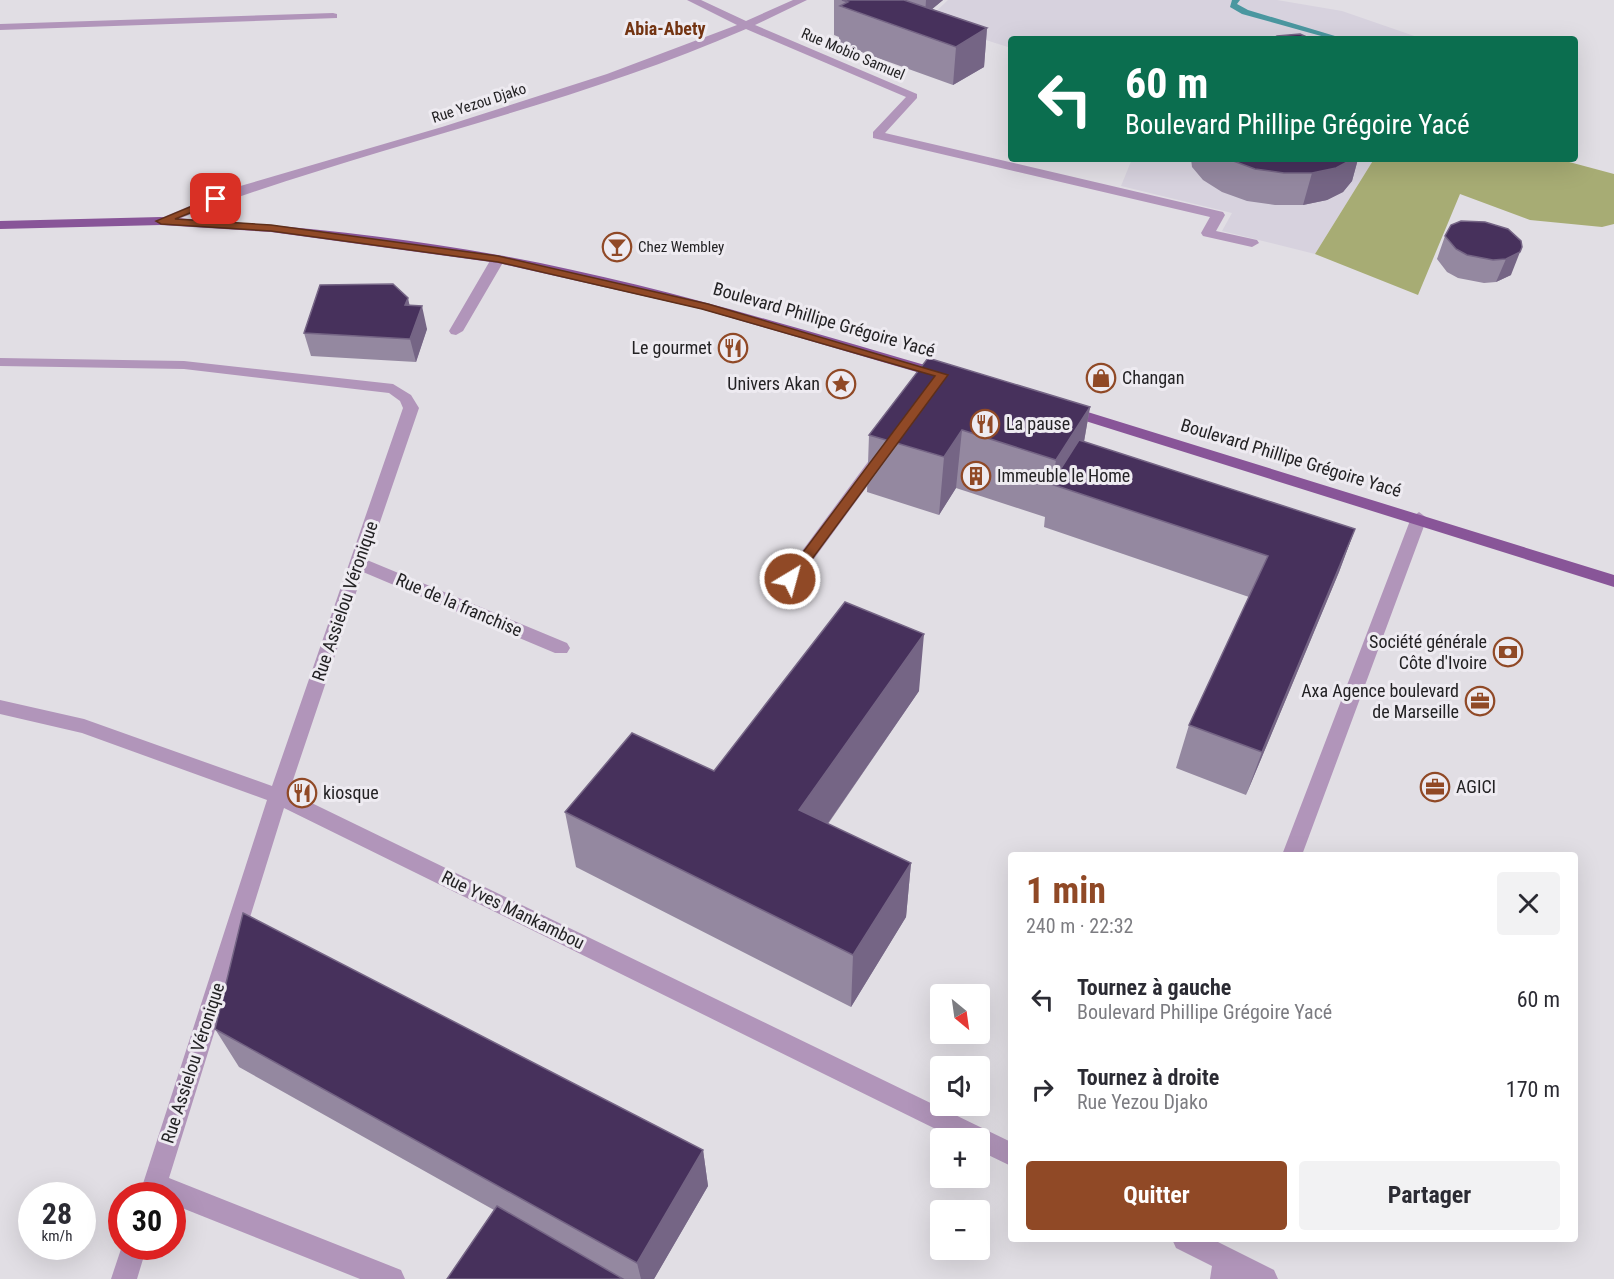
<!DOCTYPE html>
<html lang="fr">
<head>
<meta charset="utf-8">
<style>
	:root { --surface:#fff; --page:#f2f2f3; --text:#2b2b33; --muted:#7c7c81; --accent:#904926 }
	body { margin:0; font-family:"Roboto Condensed",sans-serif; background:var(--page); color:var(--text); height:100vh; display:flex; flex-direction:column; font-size:22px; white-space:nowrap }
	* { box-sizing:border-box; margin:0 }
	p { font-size:20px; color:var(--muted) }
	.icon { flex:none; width:33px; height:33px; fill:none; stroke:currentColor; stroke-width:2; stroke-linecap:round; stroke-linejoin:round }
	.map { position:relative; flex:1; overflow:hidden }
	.details { position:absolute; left:1008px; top:852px; width:570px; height:390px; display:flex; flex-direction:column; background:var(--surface); border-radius:6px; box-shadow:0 6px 24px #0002 }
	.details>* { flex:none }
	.hud { position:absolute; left:1008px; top:36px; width:570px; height:126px; border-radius:6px; box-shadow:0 6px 24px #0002; background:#0b6e4f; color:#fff; overflow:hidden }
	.needle { width:39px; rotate:151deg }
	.fabs { position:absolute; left:930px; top:984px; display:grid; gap:12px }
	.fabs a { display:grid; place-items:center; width:60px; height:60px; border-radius:6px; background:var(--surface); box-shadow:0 6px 24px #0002; font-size:30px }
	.speed { position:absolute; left:18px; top:1182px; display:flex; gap:12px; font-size:30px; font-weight:700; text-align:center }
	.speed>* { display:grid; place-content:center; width:78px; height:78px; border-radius:50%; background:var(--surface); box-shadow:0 6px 24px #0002; line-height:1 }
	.speed small { font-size:15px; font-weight:400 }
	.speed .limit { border:9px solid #d22; background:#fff; color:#111 }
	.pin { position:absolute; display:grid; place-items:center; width:51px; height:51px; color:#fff; margin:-26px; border-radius:12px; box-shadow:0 3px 9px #0006 }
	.me { position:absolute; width:66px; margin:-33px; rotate:37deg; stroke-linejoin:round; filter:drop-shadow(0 0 4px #0008) }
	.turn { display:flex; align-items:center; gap:21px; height:126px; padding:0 18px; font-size:27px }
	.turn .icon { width:78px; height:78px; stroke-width:2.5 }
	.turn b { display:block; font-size:42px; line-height:51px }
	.round { display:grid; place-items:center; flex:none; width:63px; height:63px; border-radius:6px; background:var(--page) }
	.headline { display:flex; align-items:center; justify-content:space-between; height:102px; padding:0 18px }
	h1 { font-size:36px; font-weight:700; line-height:45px; color:var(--accent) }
	.primary-button { display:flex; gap:12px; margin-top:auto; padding:12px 18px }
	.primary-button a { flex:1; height:69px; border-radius:6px; background:var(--accent); color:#fff; font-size:24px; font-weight:700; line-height:69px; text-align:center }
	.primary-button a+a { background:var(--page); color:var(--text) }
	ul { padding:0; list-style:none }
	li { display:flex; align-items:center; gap:18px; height:90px; padding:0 18px }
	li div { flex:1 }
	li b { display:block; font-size:22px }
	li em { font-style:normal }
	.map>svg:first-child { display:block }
	.built { fill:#d7d2de }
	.forest { fill:#a7ac74 }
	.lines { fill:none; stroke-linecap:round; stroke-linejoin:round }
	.stream { fill:#4b97a0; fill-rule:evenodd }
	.minor { fill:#b195ba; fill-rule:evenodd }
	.major { fill:#885598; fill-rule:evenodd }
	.wall { fill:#9488a0 }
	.shaded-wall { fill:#756585 }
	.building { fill:#47315c; stroke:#756585; stroke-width:1.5 }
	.route { fill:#904926; stroke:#5e2f19; stroke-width:1.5 }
	.labels { text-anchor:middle; stroke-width:6; stroke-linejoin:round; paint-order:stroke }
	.far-street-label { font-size:15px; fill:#232224; stroke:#eeebf1 }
	.far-poi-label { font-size:15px; fill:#232224; stroke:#eeebf1; text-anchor:start }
	.far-quarter-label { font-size:18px; font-weight:bold; fill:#733412; stroke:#eeebf1 }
	.street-label { font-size:18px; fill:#232224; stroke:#eeebf1 }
	.poi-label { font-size:18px; fill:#232224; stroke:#eeebf1; text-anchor:start }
</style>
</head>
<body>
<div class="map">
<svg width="1614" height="1279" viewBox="0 0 1614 1279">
	<rect width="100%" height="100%" fill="#e1dee4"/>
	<path class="built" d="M948 0H1277L1342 11 1423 39H1011V48L926 21Z
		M1132 159H1374L1315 254 1222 231 1232 213 1121 186Z"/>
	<path class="forest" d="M1374 159H1558L1614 174V224L1602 227 1530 220 1460 194 1418 295 1315 254Z"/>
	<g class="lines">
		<path class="stream" d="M1232 0H1240L1237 4 1248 10 1345 39H1332L1242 14 1230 7Z"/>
		<path class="minor" d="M687 0H701L746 21 793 0H807L755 25 917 94V98L885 133 1223 212 1225 215 1216 231 1257 240 1259 243 1252 247 1203 236 1201 233 1210 217 873 138V132L906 97 746 29C559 111 355 149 166 224H156L154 221 230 189 442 127 607 74 737 25Z
			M333 13 337 14V18L0 30V24Z
			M498 255 505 259 463 331 456 335 451 334 449 331 491 259Z
			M0 358 184 361 393 384 411 395 419 408 367 560 567 643 570 648 567 653H555L363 572 289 792 1011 1142V1166L980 1151V1138H954L284 808 169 1178 401 1270 405 1279H360L172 1204V1196H139L267 800 82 733 0 714V700L84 719 272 786 403 408 400 401 389 393 184 369 0 366Z
			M882 450 890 455 797 582H785L782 578 785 574 876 451Z
			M1419 512 1427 518 1302 855H1282L1411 518Z
			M1172 1239H1212L1274 1270 1278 1279H1210L1212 1266 1176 1248Z
			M122 1246H147L137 1279H111Z"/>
		<path class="major" d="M161 217C273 224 387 235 498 255 651 283 800 329 949 372L951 375 944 380 701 309 498 263 271 232 161 225 0 229V221Z
			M1065 405 1614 575V587L1060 413 1057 410 1060 407Z"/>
	</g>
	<path class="wall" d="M834 0H943L932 9 987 28 984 67 953 85 839 44V37L834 35Z
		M1191 159H1358L1352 181 1343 192 1327 200 1303 205H1275L1247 201 1222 192 1203 180 1192 167Z
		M1508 229 1511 275 1496 282 1484 283 1458 278 1447 272 1437 259 1445 236Z
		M410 305 427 329 416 362 311 356 304 333Z
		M1090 407 1084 442 1355 529 1339 572 1246 795 1176 768 1189 725 1249 597 1044 527 1045 517 956 488 939 515 867 492 869 435Z
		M919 691 828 824 911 863 906 917 851 1007 576 867 565 812 714 771Z
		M215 1029 703 1150 708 1186 654 1279H447L494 1210 239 1067Z"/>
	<path class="shaded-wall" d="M926 0H943L925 15Z
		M987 28 984 67 953 85 956 47Z
		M1353 159H1358L1352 181 1343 192 1327 200 1303 205 1312 173Z
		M1520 252 1511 275 1496 282 1506 259Z
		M408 298 413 321 405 305Z
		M422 306 427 329 416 362 410 339Z
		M1090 407 1080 464 1052 484 1056 460Z
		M962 430 956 488 939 515 944 457Z
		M1355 529 1339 572 1246 795 1262 752Z
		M924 634 919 691 799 865V810Z
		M911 863 906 917 851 1007 853 955Z
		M703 1150 708 1186 654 1279H641L637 1263Z"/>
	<path class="building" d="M842 0H904L987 28 956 47 840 6 848 2Z
		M1300 34 1311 39H1272L1277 36Z
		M1228 159H1353L1336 168 1312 173H1284L1255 169Z
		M1461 221 1485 222 1508 229 1521 241 1522 247 1520 252 1506 259 1493 260 1467 255 1456 249 1445 236 1451 225Z
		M393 284 408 298 405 305 422 306 410 339 304 333 320 285Z
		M928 358 1090 407 1056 460 962 430 944 457 869 435Z
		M1079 440 1355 529 1262 752 1189 725 1268 556 1051 484Z
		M845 602 924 634 799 810 911 863 853 955 565 812 632 733 714 771Z
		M243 913 703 1150 637 1263 215 1029Z
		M497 1206 623 1279H447Z"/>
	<path class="route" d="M216 196 220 197V201L175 219 271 225 498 256 708 304 948 375 795 582 790 583 784 579 786 575 935 376 702 309 498 262 271 231 161 224 156 221Z"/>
	<defs>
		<g id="bar-ring" transform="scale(1.5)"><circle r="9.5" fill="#eeebf1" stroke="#904926" stroke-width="1.5"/><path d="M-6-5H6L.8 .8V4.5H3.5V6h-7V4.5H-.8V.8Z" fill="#904926"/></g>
		<g id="restaurant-ring" transform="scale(1.5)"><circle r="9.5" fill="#eeebf1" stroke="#904926" stroke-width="1.5"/><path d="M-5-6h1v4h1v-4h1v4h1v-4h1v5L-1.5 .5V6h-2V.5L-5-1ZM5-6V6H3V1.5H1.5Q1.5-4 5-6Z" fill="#904926"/></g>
		<g id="shop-ring" transform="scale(1.5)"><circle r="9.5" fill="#eeebf1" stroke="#904926" stroke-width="1.5"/><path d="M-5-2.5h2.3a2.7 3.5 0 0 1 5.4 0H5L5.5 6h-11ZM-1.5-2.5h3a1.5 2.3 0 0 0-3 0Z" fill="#904926"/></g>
		<g id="sight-ring" transform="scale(1.5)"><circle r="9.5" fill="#eeebf1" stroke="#904926" stroke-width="1.5"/><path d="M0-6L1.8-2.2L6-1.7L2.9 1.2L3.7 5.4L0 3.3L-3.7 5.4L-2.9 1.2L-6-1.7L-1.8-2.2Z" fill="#904926"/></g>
		<g id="building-ring" transform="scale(1.5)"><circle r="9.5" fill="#eeebf1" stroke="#904926" stroke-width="1.5"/><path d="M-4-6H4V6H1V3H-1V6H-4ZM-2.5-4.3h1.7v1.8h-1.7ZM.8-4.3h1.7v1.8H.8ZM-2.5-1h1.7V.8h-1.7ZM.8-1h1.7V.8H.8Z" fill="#904926"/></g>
		<g id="bank-ring" transform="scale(1.5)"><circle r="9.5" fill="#eeebf1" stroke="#904926" stroke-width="1.5"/><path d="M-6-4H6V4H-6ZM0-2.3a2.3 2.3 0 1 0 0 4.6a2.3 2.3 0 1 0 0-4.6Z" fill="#904926"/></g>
		<g id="office-ring" transform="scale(1.5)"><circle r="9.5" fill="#eeebf1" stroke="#904926" stroke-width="1.5"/><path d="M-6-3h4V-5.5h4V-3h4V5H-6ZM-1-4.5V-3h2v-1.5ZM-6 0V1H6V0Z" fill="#904926"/></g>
	</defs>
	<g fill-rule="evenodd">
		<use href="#bar-ring" x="617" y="247"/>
		<use href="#restaurant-ring" x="733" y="348"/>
		<use href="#shop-ring" x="1101" y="378"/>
		<use href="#sight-ring" x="841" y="384"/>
		<use href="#restaurant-ring" x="985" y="424"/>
		<use href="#building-ring" x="976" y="476"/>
		<use href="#bank-ring" x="1508" y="652"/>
		<use href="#office-ring" x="1480" y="701"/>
		<use href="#office-ring" x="1435" y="787"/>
		<use href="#restaurant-ring" x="302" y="793"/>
	</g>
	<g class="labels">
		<g class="far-street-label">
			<text transform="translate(853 54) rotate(23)" y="5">Rue Mobio Samuel</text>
			<text transform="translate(479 103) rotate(-18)" y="5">Rue Yezou Djako</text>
		</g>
		<g class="far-poi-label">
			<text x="638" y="252">Chez Wembley</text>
		</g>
		<g class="far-quarter-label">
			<text x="665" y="35">Abia-Abety</text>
		</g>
		<g class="street-label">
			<text transform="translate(824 320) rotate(16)" y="6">Boulevard Phillipe Grégoire Yacé</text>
			<text transform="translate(1291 458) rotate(17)" y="6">Boulevard Phillipe Grégoire Yacé</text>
			<text transform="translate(345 601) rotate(-71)" y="6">Rue Assielou Véronique</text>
			<text transform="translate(459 605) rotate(23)" y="6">Rue de la franchise</text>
			<text transform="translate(513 910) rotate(26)" y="6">Rue Yves Mankambou</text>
			<text transform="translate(193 1063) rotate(-72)" y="6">Rue Assielou Véronique</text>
		</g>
		<g class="poi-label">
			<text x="712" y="354" text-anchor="end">Le gourmet</text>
			<text x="1122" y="384">Changan</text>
			<text x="820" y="390" text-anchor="end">Univers Akan</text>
			<text x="1006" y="430">La pause</text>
			<text x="997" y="482">Immeuble le Home</text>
			<text x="1487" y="648" text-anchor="end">Société générale<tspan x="1487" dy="21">Côte d'Ivoire</tspan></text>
			<text x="1459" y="697" text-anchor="end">Axa Agence boulevard<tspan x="1459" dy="21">de Marseille</tspan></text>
			<text x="1456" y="793">AGICI</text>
			<text x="323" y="799">kiosque</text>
		</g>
	</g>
</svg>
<div class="fabs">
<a><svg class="needle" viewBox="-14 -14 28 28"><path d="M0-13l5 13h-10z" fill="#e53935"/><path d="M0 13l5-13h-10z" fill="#7c7c81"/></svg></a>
<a><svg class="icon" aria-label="sound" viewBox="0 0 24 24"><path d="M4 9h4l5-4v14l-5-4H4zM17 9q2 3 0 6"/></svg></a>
<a>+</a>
<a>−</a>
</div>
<div class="speed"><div>28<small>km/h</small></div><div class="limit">30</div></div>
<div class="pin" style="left:216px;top:199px;background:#d93025"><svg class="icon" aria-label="arrive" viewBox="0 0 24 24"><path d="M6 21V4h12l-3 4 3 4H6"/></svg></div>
<svg class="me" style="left:790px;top:579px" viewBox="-20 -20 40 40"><circle r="17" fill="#904926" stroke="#fff" stroke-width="3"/><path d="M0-11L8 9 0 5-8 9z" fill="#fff"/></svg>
<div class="hud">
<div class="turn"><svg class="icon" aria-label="left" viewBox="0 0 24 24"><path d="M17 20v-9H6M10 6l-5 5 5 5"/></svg><div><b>60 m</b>Boulevard Phillipe Grégoire Yacé</div></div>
</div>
<section class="details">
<div class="headline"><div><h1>1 min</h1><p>240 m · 22:32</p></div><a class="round"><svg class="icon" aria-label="close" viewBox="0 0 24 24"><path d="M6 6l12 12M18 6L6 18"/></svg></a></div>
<ul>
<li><svg class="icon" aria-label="left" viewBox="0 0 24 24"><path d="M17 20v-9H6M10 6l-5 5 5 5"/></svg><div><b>Tournez à gauche</b><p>Boulevard Phillipe Grégoire Yacé</p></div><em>60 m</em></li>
<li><svg class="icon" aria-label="right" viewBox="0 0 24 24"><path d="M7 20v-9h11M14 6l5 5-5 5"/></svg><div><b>Tournez à droite</b><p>Rue Yezou Djako</p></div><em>170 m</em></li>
</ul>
<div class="primary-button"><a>Quitter</a><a>Partager</a></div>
</section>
</div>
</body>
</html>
